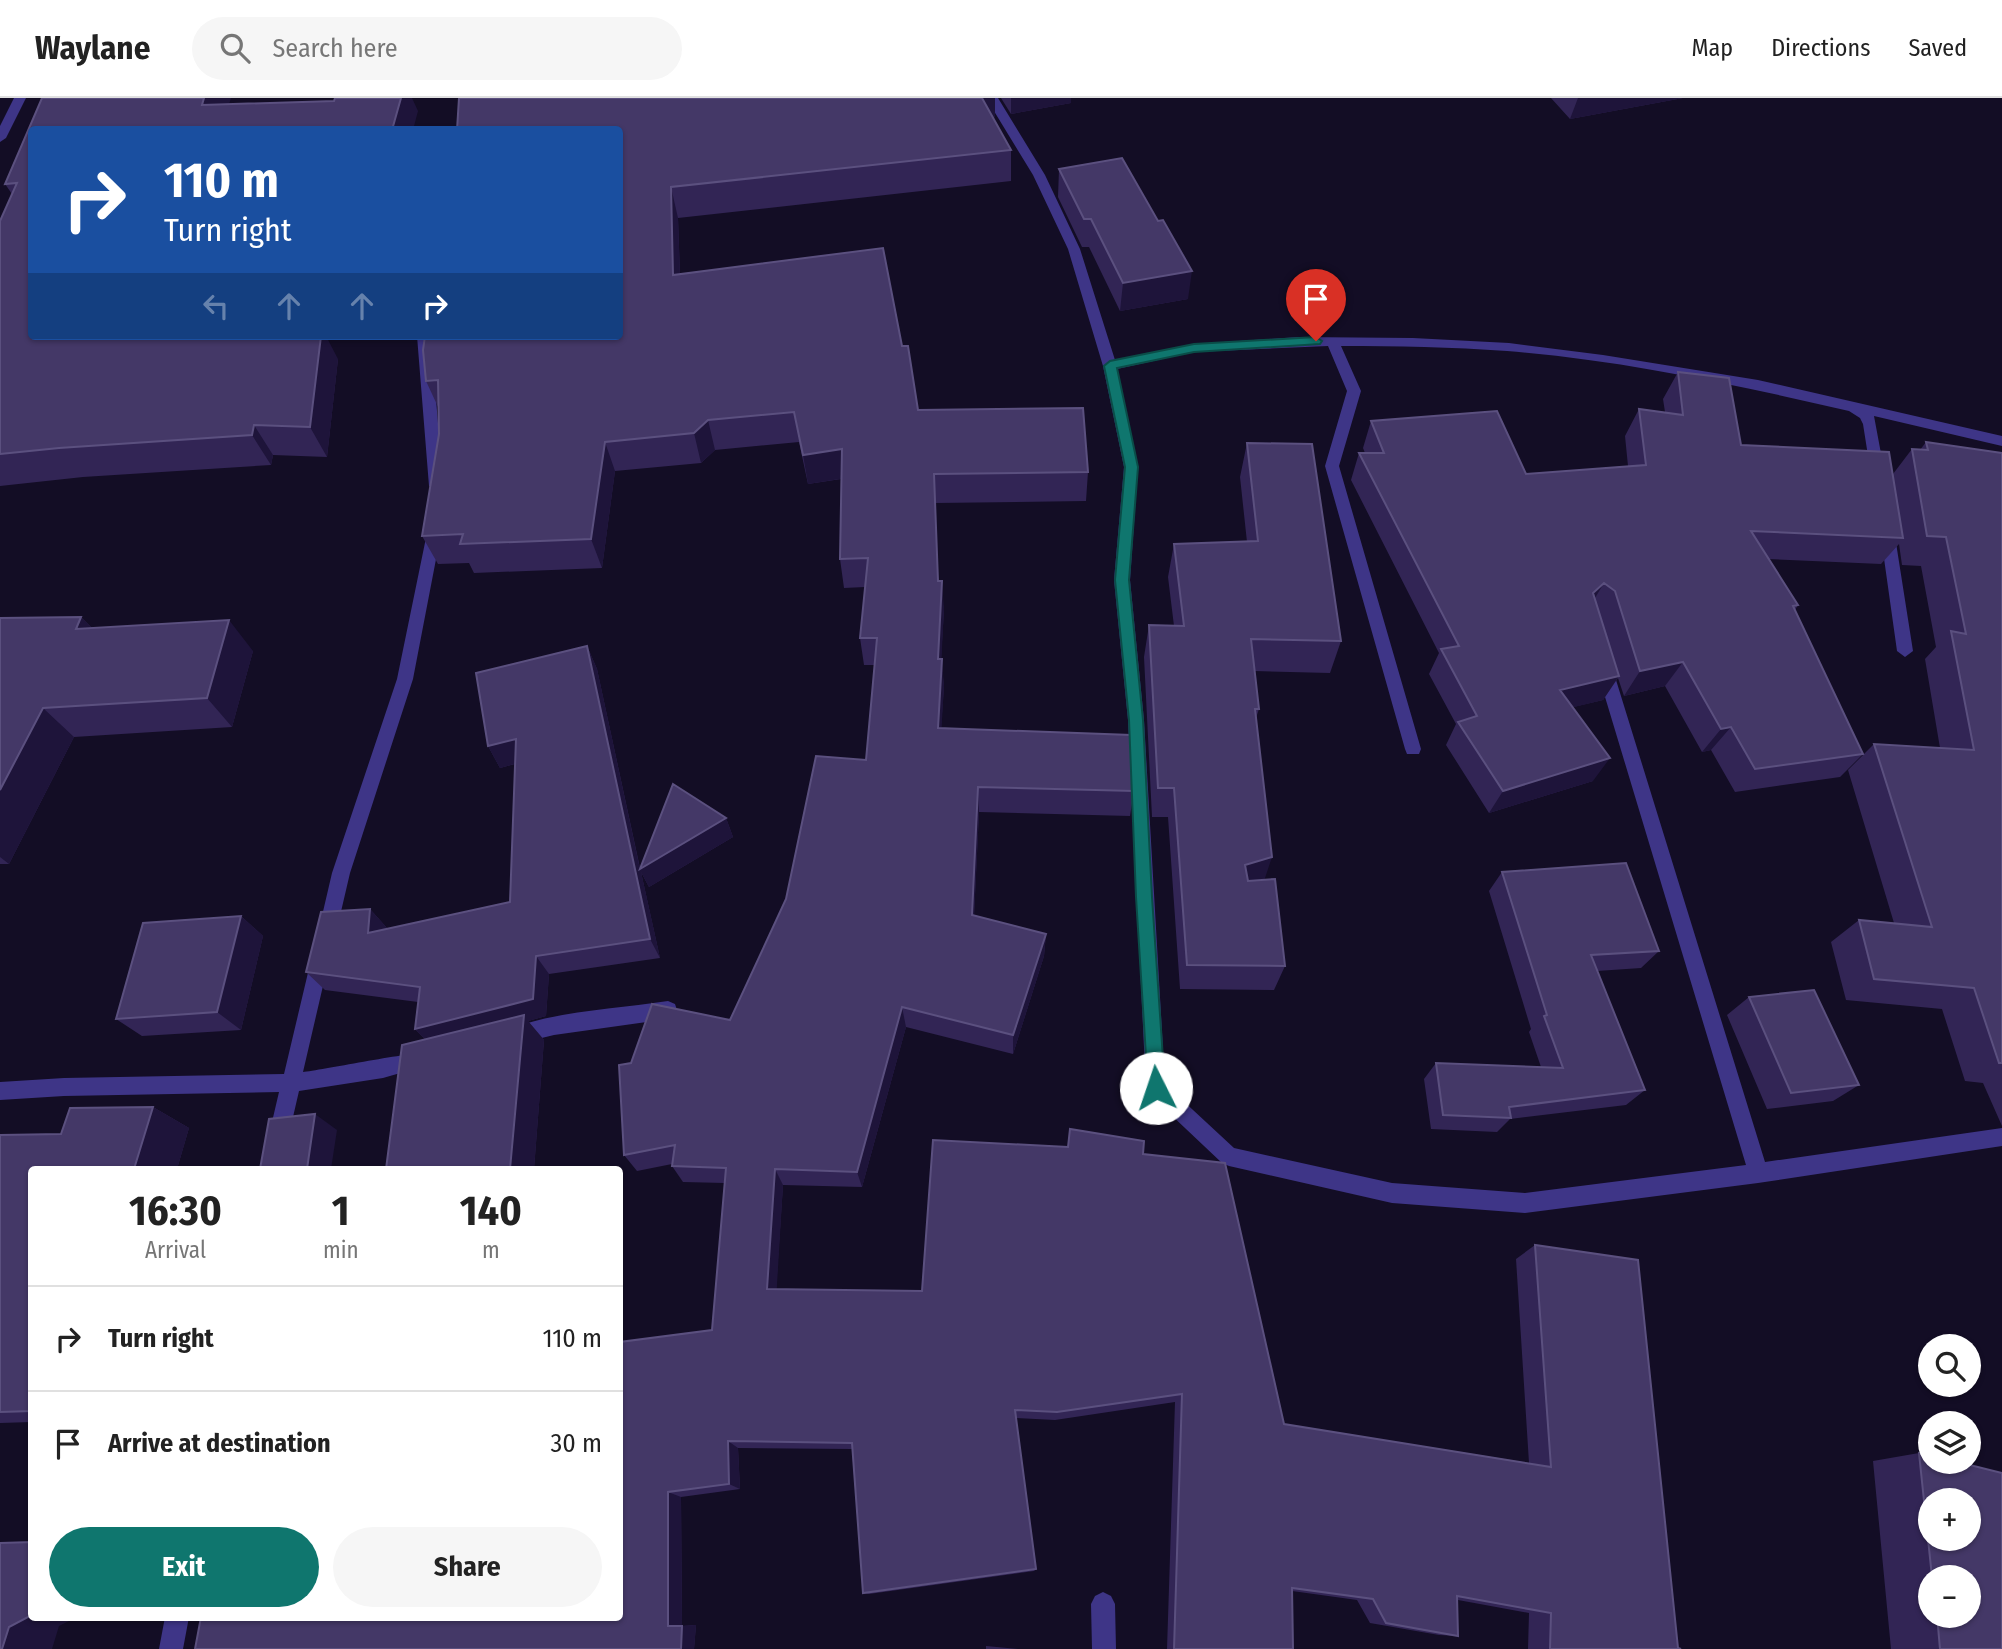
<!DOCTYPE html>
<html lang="en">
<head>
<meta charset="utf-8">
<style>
	:root { --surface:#fff; --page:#f6f6f6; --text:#222; --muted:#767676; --line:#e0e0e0; --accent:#0f766e }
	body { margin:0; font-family:"Fira Sans Condensed",sans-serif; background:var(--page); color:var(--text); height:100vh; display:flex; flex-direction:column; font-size:26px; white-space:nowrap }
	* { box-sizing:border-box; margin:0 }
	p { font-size:23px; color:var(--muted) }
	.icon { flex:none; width:38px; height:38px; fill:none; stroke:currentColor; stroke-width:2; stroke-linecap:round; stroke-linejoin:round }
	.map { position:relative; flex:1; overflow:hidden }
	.drawer { position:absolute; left:28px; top:1068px; width:595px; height:455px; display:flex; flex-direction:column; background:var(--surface); border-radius:7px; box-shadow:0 2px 5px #0004 }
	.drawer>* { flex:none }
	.banner { position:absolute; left:28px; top:28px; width:595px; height:214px; border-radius:7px; box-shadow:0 2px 5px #0004; background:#1a4fa0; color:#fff; overflow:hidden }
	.tools { position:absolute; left:1918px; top:1236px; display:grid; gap:14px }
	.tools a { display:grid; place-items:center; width:63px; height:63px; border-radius:50%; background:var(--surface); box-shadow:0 2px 5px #0004; font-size:35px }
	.pin { position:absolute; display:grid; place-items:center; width:60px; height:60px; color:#fff; margin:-72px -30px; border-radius:50% 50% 50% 0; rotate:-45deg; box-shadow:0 0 7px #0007 }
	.pin .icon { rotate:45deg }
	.me { position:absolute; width:77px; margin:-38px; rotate:356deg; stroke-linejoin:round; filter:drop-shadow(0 0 5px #0008) }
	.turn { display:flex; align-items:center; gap:24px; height:147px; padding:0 21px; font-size:32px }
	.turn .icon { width:91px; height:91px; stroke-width:2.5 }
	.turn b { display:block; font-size:49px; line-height:60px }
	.lanes { display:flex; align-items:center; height:66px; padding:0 21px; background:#0003; justify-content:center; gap:35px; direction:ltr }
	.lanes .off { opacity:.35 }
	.eta { display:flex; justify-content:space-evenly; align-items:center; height:119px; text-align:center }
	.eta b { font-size:42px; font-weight:700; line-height:49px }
	.primary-button { display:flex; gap:14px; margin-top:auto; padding:14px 21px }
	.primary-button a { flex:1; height:80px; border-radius:42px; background:var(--accent); color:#fff; font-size:28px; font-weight:700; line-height:80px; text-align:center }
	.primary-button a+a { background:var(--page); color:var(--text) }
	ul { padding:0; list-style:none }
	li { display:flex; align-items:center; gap:21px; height:105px; padding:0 21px; border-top:2px solid var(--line) }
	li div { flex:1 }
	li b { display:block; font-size:26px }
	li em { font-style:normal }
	header { display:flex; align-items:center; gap:42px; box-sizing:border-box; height:98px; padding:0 35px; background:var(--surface); border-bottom:2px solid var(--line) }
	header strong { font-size:33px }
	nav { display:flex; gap:38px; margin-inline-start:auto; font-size:24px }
	.search { width:490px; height:63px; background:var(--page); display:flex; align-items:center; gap:18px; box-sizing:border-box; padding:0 24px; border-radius:38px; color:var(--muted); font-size:26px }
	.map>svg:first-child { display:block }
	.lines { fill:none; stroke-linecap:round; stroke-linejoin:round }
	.minor { fill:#3e3587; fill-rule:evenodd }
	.wall { fill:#322555; fill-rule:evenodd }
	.shaded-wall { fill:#1e143a }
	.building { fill:#443867; stroke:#5b507f; stroke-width:2; fill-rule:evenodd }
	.route { fill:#0f766e; stroke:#0a4d48; stroke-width:2 }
</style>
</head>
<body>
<header>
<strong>Waylane</strong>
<div class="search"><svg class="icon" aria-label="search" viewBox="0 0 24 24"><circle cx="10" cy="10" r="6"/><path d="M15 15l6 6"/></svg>Search here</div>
<nav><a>Map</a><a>Directions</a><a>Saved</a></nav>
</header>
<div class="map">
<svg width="2002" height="1551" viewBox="0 0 2002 1551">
	<rect width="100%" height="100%" fill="#130d25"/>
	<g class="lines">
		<path class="minor" d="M14 0H26L6 40 0 44V28Z
			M986 0H998L1045 77 1080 151 1115 262 1194 246 1299 239 1413 240 1509 245 1603 257 1758 282 2002 338V348L1874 318 1885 377 1878 382 1871 377 1863 326 1860 320 1849 313C1737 287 1622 262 1507 253 1452 249 1397 248 1341 248L1361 293 1339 368 1421 651 1419 656H1407L1405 651 1325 368 1347 293 1328 248 1194 254 1117 271 1138 369 1130 482 1144 622 1165 986 1234 1050 1392 1085 1525 1095 1746 1067 1596 569 1604 563 1612 569 1765 1064 2002 1030V1048L1758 1085 1525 1115 1392 1105 1229 1068 1222 1065 1149 996 1146 990 1128 622 1114 482 1124 369 1103 268 1068 151 1033 77Z
			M417 238H431L443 388 436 393 429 388Z
			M435 425 442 430 413 581 350 775 336 835 333 841 327 843 321 841 318 835 332 775 397 581 428 430Z
			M1887 427 1894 432 1913 553 1905 559 1897 553 1880 432Z
			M320 854 326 856 329 862 303 974C321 972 421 952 428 955L430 961 428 967 383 980 299 993 281 1071H261L279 994 64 998 0 1002V984L64 980 284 976 311 862 314 856Z
			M668 903 675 906 677 912 675 918 668 921 554 937 513 947 506 944 504 938 506 932C556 913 615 911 668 903Z
			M1103 1494 1111 1498 1115 1506 1116 1551H1092L1091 1506 1095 1498Z
			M165 1519H189L183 1551H159Z"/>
	</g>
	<path class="wall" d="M1001 0H1071V5L1011 16Z
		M1551 0H1683L1570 21Z
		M229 6 418 13 32 238 338 261 327 359 273 357 271 367 83 379 0 388V123L12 96 5 86Z
		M995 19 993 20 1011 52V83L678 120 680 176 902 248 918 312 1088 374 1086 403 935 405 938 483 944 511 941 561 944 588 941 630 1134 693 1130 718 979 714 974 818 1046 836 1044 858 1013 956 906 929 862 1089 783 1087 776 1192 922 1193 1143 1056 1284 1326 1529 1365 1516 1161 1535 1147 1678 1550 1681 1551H1528L1529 1515 1458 1502V1538L1439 1537 1370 1525 1357 1502 1292 1493 1293 1551H1167L1175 1304 1055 1322 1016 1320 1036 1471 1034 1473 869 1496 863 1495 852 1351 738 1350 740 1391 681 1399 682 1528 696 1527 694 1551 201 1519 712 1232 725 1085 683 1084 672 1068V1066L637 1073 624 1057 631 965 730 922 866 662 875 567H864L860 540 865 489 844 490 840 461 841 381 808 386 799 344 715 352 701 365 615 373 602 470 474 475 469 465 438 466 422 438 439 336V311L426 283 620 32Z
		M1059 71 1188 201 1120 213 1089 149H1082L1058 99Z
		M1678 274 1741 347 1893 376 1912 351 1920 352 1926 344 2002 355V1028L1983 985 1965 983 1942 911 1846 902 1831 844 1859 822 1894 825 1848 672 1874 646 1940 650 1925 561 1936 549 1921 468 1902 467 1899 446 1881 466 1768 461 1798 507 1795 512 1863 656 1840 679 1735 694 1711 652 1702 654 1665 588 1624 598 1618 580 1603 602 1573 609 1593 683 1489 715 1446 647 1456 626 1429 576 1439 555 1351 382 1359 355H1365L1363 350 1371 323 1526 376 1628 368 1625 338 1639 311 1665 314 1663 301Z
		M1247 345 1341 543 1330 575 1254 573 1259 611 1256 620 1264 782 1285 868 1274 892 1180 891 1168 719H1152L1144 559 1149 527 1174 528 1168 479 1174 446 1247 444 1240 379Z
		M81 519 92 530 253 553 232 629 74 639 9 766H0V520Z
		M587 548 597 571 640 770 726 720 733 739 649 789 641 774 660 860 549 876 546 918 528 923 544 942 534 1071H386L425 941 415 931 418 904 325 892 306 874 370 811 387 830 386 831 510 804 515 666 500 670 488 648Z
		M1502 774 1659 853 1641 870 1597 873 1645 992 1626 1007 1510 1021 1497 1034 1431 1031 1424 981 1436 965 1541 969 1529 934 1531 931 1489 793Z
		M241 818 263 838 241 932 142 938 116 921Z
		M1749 899 1859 987 1833 1003 1767 1011 1727 917Z
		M153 1009 189 1030 177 1071H32V1324L0 1325V1037L61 1036Z
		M1919 1355 2002 1551H1891L1873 1363ZM1930 1479H1969V1517H1930Z
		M986 1548 1018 1551H986Z"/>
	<path class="shaded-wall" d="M204 0H231L221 32 202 7Z
		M401 0H412L418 13 413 32H392Z
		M977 0H995V19L977 22Z
		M1011 0H1071V5L1011 16Z
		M1578 0H1683L1570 21Z
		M671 89 678 120 681 207 673 177Z
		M1192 173 1188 201 1120 213 1123 185Z
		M321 238H326L338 261 327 359 310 329Z
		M708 322 715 352 701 365 694 335Z
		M254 327 273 357 271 367 252 337Z
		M605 344 615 373 602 470 591 441Z
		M842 351 846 380 808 386 803 357Z
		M942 483 944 511 940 588 938 561Z
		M1604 485 1589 510 1593 495Z
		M81 519 110 549 76 531Z
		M229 522 253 553 232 629 207 600Z
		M587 548 597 571 640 771 726 720 733 739 649 789 641 774 660 860 650 841Z
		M942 561 944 588 940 656 938 630Z
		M1683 564 1665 588 1624 598 1640 573Z
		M1619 578 1603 602 1546 616 1560 592Z
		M43 610 74 639 9 766 0 759V692Z
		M1731 629 1711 652 1702 654 1721 631Z
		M516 641 528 662 500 670 488 648Z
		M1610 660 1593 683 1489 715 1503 693Z
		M978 689 979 714 973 839 972 817Z
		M1272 759 1263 786 1236 794 1245 767Z
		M370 811 387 830 385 854 368 835Z
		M241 818 263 838 241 932 217 914Z
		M1046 836 1044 858 1013 956V937Z
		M536 858 549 876 546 918 528 923 544 942 534 1071H510L431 947 415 931Z
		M902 909 906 929 862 1089 857 1074Z
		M153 1009 189 1030 177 1071H134Z
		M315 1016 337 1032 331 1071H307Z
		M775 1071 783 1087 776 1203 767 1191Z
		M728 1343 738 1350 740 1391 729 1386Z
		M668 1394 681 1399 682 1528H668Z
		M32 1517V1519H77L59 1528 52 1551H2L9 1529Z
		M696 1527 694 1551H681L682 1528Z"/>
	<path class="building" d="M42 0H204L202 7 334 3 335 0H401L392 32H32V238H321L310 329 254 327 252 337 59 350 0 356V123L17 85 5 86Z
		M459 0H982L1011 52 671 89 673 177 883 150 902 248H908L918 312 1083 310 1088 374 934 376 938 483H942L938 561H942L938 630 1131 637 1134 693 978 689 972 817 1046 836 1013 937 902 909 857 1074 775 1071 767 1191 922 1193 933 1042 1068 1049 1070 1031 1144 1043 1143 1056 1225 1065 1284 1326 1551 1369 1535 1147 1638 1162 1678 1550 1681 1551H1550L1551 1515 1457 1498 1458 1538 1386 1525 1373 1501 1292 1490 1293 1551H1174L1182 1296 1057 1314 1015 1312 1036 1471 863 1495 852 1345 728 1343 729 1386 668 1394V1528H682L681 1551H195L201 1519H620V1244L712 1232 726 1070 672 1068 675 1047 624 1057 619 967 631 965 652 906 730 922 786 801 816 658 866 662 877 540H860L868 460 840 461 842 351 803 357 794 314 708 322 694 335 605 344 591 441 460 446 463 436 422 438 439 336 438 282 426 283 423 252 425 238H620V32H457Z
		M1122 60 1158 123 1163 122 1192 173 1123 185 1091 121H1084L1059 71Z
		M1678 274 1729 280 1741 347 1889 354 1903 440 1751 433 1798 507 1793 508 1863 656 1755 671 1731 629 1721 631 1683 564 1640 573 1615 493 1604 485 1593 495 1619 578 1560 592 1610 660 1503 693 1458 624 1477 618 1441 551 1459 548 1359 355H1384L1371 323 1497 313 1526 376 1646 367 1639 311 1683 317Z
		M1926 344 2002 355V965H1999L1974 890 1874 881 1859 822 1932 829 1874 646 1974 652 1951 533 1966 536 1946 439 1927 438 1912 351 1928 352Z
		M1247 345 1312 346 1341 543 1251 541 1259 611H1255L1272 759 1245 767 1248 783 1275 781 1285 868 1187 867 1174 690H1158L1149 527 1184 528 1174 446 1258 443Z
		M81 519 76 531 229 522 207 600 43 610 0 692V520Z
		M587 548 650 841 536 858 533 901 415 931 420 889 306 874 321 814 370 811 368 835 510 804 516 641 488 648 476 575Z
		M673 686 726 720 640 771Z
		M1626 765 1659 853 1591 857 1645 992 1509 1009 1511 1020 1443 1017 1436 965 1563 970 1544 918 1547 917 1502 774Z
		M241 818 217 914 116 921 143 825Z
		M1814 892 1859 987 1791 995 1749 899Z
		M524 917 510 1071H386L402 947Z
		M153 1009 134 1071H32V1313L0 1314V1037L61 1036 70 1010Z
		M315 1016 307 1071H260L269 1021Z
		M1919 1355 1930 1357V1363H1954L2002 1375V1551H1940L1937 1517H1969V1479H1932ZM1930 1402H1969V1440H1930Z
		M32 1444V1517L9 1529 2 1551H0V1445Z"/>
	<path class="route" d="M1316 239 1322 243 1320 246 1194 254 1117 270 1138 369 1129 482 1143 622 1152 799 1165 990 1163 996 1156 998 1150 996 1148 990 1136 799 1129 622 1115 482 1125 369 1104 268 1110 263 1194 246Z"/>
</svg>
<div class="tools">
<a><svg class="icon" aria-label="search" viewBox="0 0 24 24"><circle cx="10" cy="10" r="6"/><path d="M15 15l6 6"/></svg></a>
<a><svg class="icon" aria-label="layers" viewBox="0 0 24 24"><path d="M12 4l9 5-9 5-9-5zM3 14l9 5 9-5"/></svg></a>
<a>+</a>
<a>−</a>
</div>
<div class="pin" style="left:1316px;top:243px;background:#d93025"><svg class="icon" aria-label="arrive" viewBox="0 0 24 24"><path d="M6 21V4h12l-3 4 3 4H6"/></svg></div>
<svg class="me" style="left:1156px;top:990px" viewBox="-20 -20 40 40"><circle r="19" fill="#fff"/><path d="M0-13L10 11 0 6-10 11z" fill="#0f766e"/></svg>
<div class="banner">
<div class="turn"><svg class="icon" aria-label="right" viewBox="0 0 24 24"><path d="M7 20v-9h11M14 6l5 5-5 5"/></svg><div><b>110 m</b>Turn right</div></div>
<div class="lanes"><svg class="icon off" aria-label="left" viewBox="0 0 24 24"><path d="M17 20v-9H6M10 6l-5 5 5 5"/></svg><svg class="icon off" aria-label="ahead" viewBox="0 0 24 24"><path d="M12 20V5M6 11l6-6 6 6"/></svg><svg class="icon off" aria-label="ahead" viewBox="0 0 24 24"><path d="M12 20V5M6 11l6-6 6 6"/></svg><svg class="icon" aria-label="right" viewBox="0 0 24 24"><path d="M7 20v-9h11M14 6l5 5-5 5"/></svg></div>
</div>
<section class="drawer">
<div class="eta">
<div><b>16:30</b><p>Arrival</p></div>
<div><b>1</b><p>min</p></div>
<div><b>140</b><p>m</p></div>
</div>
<ul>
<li><svg class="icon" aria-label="right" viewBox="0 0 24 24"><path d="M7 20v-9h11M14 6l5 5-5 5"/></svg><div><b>Turn right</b></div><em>110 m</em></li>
<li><svg class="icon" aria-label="arrive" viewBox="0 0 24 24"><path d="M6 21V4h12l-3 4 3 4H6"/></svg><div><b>Arrive at destination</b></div><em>30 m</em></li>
</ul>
<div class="primary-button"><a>Exit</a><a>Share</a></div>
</section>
</div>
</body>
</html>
